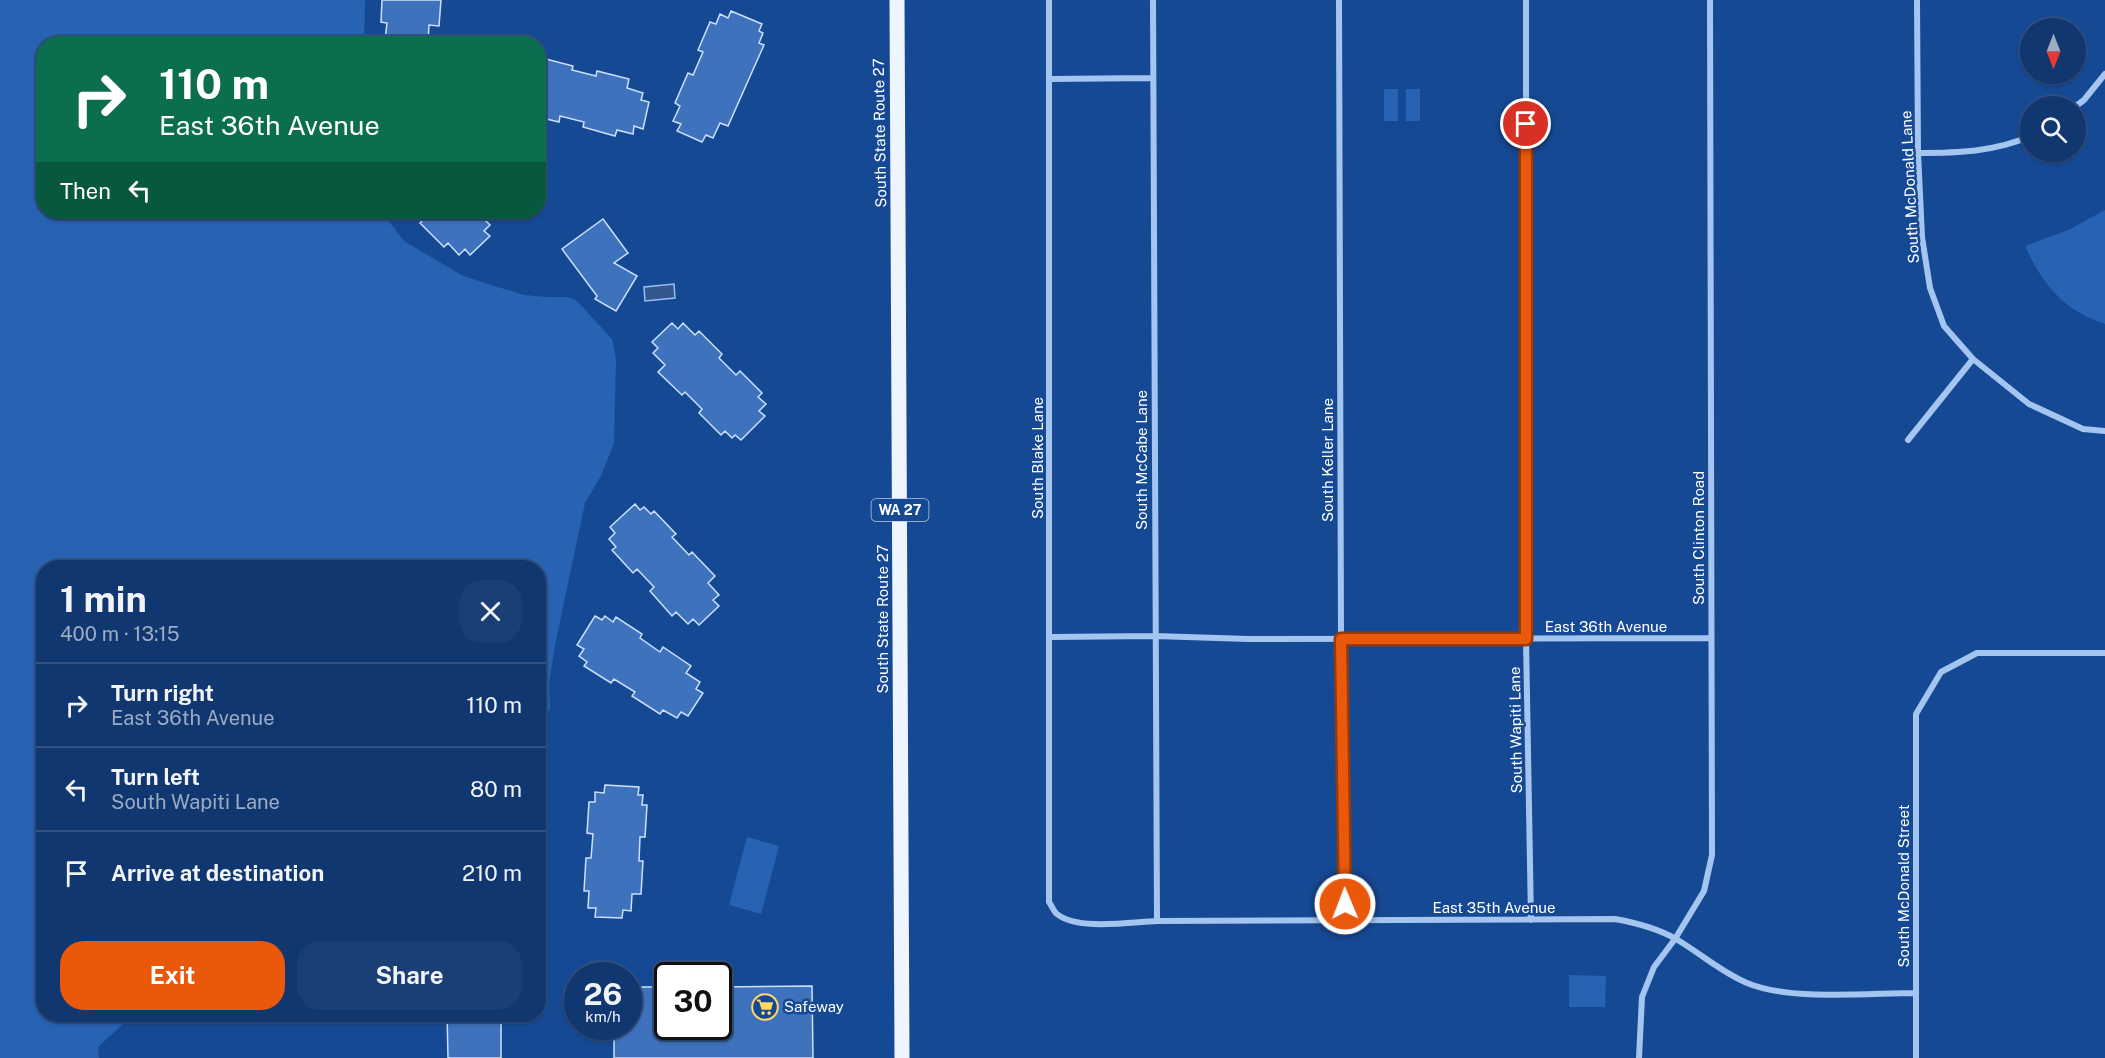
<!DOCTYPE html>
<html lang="en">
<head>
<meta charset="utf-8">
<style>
	:root { --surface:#10376f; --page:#193f74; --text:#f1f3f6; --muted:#9cacc3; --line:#305182; --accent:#ea580c }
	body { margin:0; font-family:"Public Sans",sans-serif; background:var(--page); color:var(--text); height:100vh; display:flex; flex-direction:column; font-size:22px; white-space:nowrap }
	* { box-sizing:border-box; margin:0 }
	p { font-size:20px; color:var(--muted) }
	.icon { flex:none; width:33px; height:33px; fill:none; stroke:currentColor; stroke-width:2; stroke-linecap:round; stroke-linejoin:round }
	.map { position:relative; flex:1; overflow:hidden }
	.drawer { position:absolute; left:36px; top:560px; width:510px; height:462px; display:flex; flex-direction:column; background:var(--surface); border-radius:24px; box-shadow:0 2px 4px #0004,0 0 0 2px var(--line) }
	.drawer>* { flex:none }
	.guide { position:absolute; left:36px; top:36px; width:510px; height:183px; border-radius:24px; box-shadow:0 2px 4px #0004,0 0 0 2px var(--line); background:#0b6e4f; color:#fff; overflow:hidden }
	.needle { width:39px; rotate:180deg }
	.fabs { position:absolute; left:2020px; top:18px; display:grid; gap:12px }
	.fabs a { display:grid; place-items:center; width:66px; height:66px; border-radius:50%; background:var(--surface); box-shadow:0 2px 4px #0004,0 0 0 2px var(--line); font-size:30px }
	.speed { position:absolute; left:564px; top:962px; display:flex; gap:12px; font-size:30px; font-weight:700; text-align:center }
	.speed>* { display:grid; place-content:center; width:78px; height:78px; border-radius:50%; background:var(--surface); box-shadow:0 2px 4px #0004,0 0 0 2px var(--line); line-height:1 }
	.speed small { font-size:15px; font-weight:400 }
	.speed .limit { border:3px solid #111; border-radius:9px; background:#fff; color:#111 }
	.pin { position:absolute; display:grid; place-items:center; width:51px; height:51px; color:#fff; margin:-26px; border:3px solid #fff; border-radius:50%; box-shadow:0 2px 6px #0007 }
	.me { position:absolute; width:66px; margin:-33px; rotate:359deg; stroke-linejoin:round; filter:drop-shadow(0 0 4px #0008) }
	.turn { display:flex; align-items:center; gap:21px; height:126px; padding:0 24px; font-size:27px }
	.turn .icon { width:78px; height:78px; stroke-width:2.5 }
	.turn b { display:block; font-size:42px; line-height:51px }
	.then { display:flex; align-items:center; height:57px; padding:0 24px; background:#0003; gap:12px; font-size:22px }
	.round { display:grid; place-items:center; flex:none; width:63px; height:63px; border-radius:24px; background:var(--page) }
	.summary { display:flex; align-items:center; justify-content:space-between; height:102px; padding:0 24px }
	h1 { font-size:36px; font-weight:700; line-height:45px }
	.primary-button { display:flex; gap:12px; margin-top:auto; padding:12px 24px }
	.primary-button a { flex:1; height:69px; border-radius:24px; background:var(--accent); color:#fff; font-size:24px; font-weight:700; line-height:69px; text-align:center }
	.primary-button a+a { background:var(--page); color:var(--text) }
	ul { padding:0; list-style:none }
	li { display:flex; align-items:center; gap:18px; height:84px; padding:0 24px; border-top:2px solid var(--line) }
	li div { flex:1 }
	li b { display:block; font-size:22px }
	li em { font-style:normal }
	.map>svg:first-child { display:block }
	.green { fill:#2862b3 }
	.water { fill:#32578f; stroke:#98bff4; stroke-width:1.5 }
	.building { fill:#3e72bc; stroke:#cce0fc; stroke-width:1.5 }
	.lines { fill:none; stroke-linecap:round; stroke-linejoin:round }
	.street { stroke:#a5c5f1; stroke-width:6 }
	.primary { stroke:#eff5ff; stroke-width:15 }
	.route-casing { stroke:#983908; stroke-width:15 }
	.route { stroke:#ea580c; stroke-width:10 }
	.labels { text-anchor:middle; stroke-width:5; stroke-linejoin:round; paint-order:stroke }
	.shield { fill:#164994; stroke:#b9c8df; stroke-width:1.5 }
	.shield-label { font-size:14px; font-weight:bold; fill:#fff }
	.street-label { font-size:15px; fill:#fff; stroke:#164994 }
	.poi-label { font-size:15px; fill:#fff; stroke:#164994; text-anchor:start }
</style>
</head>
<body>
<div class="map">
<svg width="2105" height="1058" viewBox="0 0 2105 1058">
	<rect width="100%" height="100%" fill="#164994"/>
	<path class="green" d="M0 0H365L364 43 44 44V212H382L404 241 463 276 524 295 546 297H567L576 300 612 339 616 360 614 443 601 476 585 503 554 650 549 684 550 709 539 724 538 567H44V1014H192L123 1024 98 1047 99 1058H0Z
		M1384 89H1398V121H1384Z
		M1406 89H1420V121H1406Z
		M2105 210V324C2063 310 2043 285 2025 246L2068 230Z
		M747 837 779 846 761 914 729 905Z
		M1569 975 1606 976 1605 1007H1569Z"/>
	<path class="water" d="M674 284 675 298 645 301 644 287Z"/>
	<path class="building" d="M382 0H441L439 26 429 25 428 42 393 44V40L385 39 387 23 381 22Z
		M731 11 762 24 759 31 763 33 759 43 764 45 728 126 720 123 713 138 706 135 702 142 677 131 681 124 673 121 680 106 675 103 688 73 693 75 703 52 698 50 710 22 716 24 720 14 728 18Z
		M542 58 573 66 572 70 596 76 597 71 629 79 627 88 643 93 641 100 649 102 643 129 634 126 633 134 617 130 615 136 583 127 584 122 560 116 559 122 538 117V62L541 63Z
		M417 212H477L490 225 484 231 490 236 470 255 465 249 459 255 448 243 444 247 420 223 424 219Z
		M603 219 628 253 614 263 637 276 616 311 595 299 597 296 562 249Z
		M672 323 678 329 683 323 695 335 699 331 722 354 719 358 736 375 740 371 762 393 758 397 766 404 759 411 765 416 741 440 735 435 732 438 725 431 721 435 699 413 702 409 685 392 682 395 658 372 665 365 653 353 658 348 652 342Z
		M635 504 640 510 644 507 651 514 654 511 676 534 672 537 689 555 692 552 715 576 708 583 719 595 713 600 719 606 699 625 693 619 688 624 676 612 672 616 650 591 654 587 637 569 633 573 612 550 616 547 609 539 615 533 610 527Z
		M595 616 602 620 605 616 613 622 616 617 642 634 640 638 660 652 663 647 691 666 686 673 700 682 696 689 703 693 688 716 681 712 677 718 663 710 660 714 632 696 635 692 614 679 611 683 584 666 587 662 579 656 584 649 577 645Z
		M605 785 639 787 638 795H643L642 805H647L645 837H640L639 861H643L641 894H632L631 911 623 910 622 918 595 917 596 908H588L589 891H584L586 858H591L593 834 587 833 589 802H595V792L604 793Z
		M812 986 813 1058H614V1026H628V987H668V1026H718V987Z
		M447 1014H501V1058H448Z"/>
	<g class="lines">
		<path class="street" d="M1049 0V902C1052 906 1054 912 1057 914 1078 931 1131 922 1157 921L1615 919C1637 923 1657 928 1676 939 1700 953 1721 972 1747 983 1790 1001 1868 993 1916 993
			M1153 0 1157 921
			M1339 0 1341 639 1345 921
			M1526 0V639L1531 920
			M1917 0 1918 153 1922 237 1930 288 1944 326 1973 359 2029 404 2083 429 2105 431
			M1050 79 1153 78
			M2076 106 2084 100 2105 74
			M1918 153C1959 153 1993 152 2031 136
			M1908 440 1973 359
			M1051 637 1155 636 1248 639 1711 638
			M1639 1058 1642 997 1654 967 1675 939 1704 891 1712 855 1710 0
			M1916 1058V714L1941 672 1977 653H2105"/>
		<path class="primary" d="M897 0 902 1058"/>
	</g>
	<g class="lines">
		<g class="route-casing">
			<path id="route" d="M1345 904 1341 639H1526V124"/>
		</g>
		<use href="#route" class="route"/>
	</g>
	<defs>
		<g id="supermarket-ring" transform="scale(1.35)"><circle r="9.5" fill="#164994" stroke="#ffd865" stroke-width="1.5"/><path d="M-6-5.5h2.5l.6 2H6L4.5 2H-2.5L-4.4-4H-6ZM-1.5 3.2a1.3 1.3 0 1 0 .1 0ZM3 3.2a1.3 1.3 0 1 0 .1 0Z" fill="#ffd865"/></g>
	</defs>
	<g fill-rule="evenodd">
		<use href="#supermarket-ring" x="765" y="1007"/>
	</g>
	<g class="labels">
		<rect class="shield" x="871.5" y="499" width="57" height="22" rx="4.5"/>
		<g class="shield-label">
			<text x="900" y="515">WA 27</text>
		</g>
		<g class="street-label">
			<text transform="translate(880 133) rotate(-91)" y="5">South State Route 27</text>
			<text transform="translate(1910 187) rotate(-93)" y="5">South McDonald Lane</text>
			<text transform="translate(1038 458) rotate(-90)" y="5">South Blake Lane</text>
			<text transform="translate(1142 460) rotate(-90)" y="5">South McCabe Lane</text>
			<text transform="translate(1328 460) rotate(-90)" y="5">South Keller Lane</text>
			<text transform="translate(1699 538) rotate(-90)" y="5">South Clinton Road</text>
			<text transform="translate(883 619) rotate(-90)" y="5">South State Route 27</text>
			<text x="1606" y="632">East 36th Avenue</text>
			<text transform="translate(1516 730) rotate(-91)" y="5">South Wapiti Lane</text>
			<text transform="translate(1904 886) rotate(-90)" y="5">South McDonald Street</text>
			<text x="1494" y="913">East 35th Avenue</text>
		</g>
		<g class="poi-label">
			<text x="784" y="1012">Safeway</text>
		</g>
	</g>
</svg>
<div class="fabs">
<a><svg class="needle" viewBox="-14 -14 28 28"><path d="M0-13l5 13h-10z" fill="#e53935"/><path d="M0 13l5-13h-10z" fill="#9cacc3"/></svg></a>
<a><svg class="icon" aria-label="search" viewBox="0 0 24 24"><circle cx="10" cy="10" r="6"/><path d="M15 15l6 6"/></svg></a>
</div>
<div class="speed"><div>26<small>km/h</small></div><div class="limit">30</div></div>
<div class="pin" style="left:1526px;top:124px;background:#d93025"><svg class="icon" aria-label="arrive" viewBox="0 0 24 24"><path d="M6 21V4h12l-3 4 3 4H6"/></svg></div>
<svg class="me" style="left:1345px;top:904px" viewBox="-20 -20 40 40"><circle r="17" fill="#ea580c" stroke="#fff" stroke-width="3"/><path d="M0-11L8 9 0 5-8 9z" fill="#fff"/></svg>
<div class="guide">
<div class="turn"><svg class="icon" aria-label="right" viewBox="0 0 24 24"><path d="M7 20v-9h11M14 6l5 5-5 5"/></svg><div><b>110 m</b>East 36th Avenue</div></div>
<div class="then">Then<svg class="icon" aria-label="left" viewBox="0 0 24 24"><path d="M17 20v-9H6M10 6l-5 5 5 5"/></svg></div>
</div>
<section class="drawer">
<div class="summary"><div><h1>1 min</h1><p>400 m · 13:15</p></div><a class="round"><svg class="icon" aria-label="close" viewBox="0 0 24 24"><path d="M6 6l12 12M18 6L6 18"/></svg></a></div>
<ul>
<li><svg class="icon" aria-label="right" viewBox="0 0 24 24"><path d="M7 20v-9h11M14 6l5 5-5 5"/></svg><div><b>Turn right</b><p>East 36th Avenue</p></div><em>110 m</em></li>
<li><svg class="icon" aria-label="left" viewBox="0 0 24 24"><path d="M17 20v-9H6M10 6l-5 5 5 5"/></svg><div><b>Turn left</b><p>South Wapiti Lane</p></div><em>80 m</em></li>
<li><svg class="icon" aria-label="arrive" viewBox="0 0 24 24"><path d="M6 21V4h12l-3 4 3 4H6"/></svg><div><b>Arrive at destination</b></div><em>210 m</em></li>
</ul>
<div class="primary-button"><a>Exit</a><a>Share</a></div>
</section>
</div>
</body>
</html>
